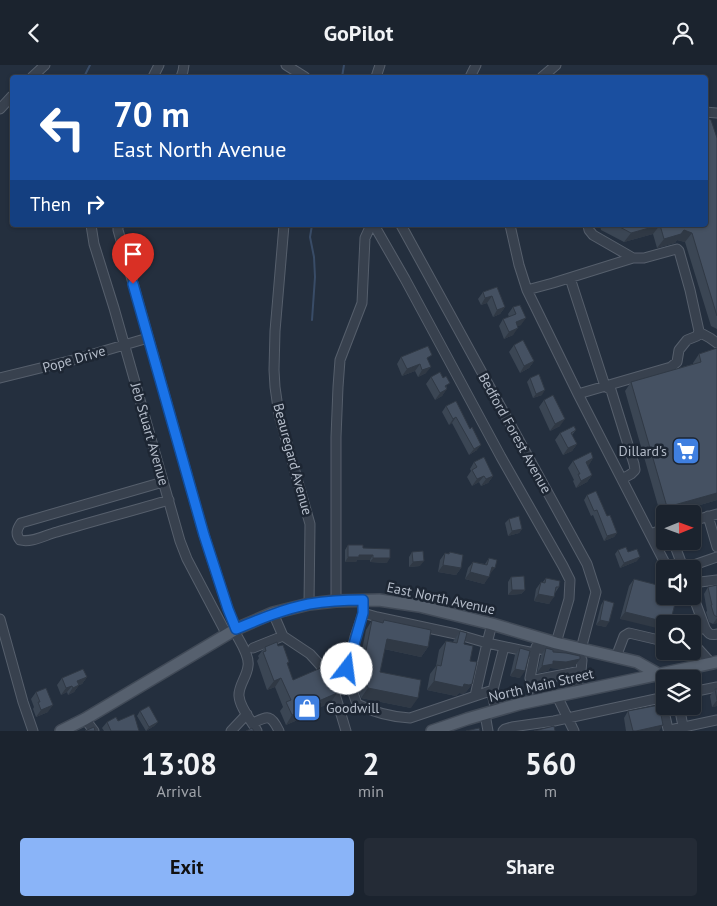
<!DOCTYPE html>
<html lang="en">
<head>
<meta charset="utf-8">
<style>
	:root { --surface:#1b232e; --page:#242b36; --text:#f1f3f6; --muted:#a0a4aa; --line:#39404a; --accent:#8ab4f8 }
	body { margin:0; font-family:"PT Sans",sans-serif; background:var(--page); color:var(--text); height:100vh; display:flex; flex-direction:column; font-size:19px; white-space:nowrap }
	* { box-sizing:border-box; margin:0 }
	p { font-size:16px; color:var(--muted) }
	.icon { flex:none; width:28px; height:28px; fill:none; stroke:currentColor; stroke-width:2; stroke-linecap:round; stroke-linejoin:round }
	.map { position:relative; height:666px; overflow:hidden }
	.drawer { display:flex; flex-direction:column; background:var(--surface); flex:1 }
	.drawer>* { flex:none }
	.top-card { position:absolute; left:10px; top:10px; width:698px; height:152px; border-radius:5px; box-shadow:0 1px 4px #0004,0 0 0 1px var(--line); background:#1a4fa0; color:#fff; overflow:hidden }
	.needle { width:32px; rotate:89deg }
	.controls { position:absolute; left:656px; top:440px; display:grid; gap:10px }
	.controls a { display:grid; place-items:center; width:45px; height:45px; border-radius:5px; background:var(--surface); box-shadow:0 1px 4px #0004,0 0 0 1px var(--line); font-size:25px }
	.pin { position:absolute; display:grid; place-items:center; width:42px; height:42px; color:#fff; margin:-51px -21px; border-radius:50% 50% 50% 0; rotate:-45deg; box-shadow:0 0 5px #0007 }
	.pin .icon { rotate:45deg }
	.me { position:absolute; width:55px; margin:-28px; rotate:15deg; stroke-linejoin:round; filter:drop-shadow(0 0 4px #0008) }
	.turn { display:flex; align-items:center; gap:18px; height:105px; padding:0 20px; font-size:22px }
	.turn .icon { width:65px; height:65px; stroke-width:2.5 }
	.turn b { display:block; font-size:35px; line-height:42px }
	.then { display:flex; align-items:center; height:48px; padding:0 20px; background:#0003; gap:10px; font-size:19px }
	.eta { display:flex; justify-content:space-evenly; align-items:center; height:85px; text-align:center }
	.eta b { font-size:30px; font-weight:700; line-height:35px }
	.button { display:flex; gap:10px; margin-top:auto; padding:10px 20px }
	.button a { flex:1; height:58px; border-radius:5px; background:var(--accent); color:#111; font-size:20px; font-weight:700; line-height:58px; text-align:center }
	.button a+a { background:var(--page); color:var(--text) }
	header { display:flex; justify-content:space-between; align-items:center; height:65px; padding:0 20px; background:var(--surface); font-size:22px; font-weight:700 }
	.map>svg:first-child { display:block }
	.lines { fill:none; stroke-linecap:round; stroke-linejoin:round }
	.stream { stroke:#394c67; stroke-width:2 }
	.minor-casing { stroke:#565f6c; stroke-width:11 }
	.major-casing { stroke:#414a57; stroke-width:14 }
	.minor { stroke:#38414e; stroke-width:9 }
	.major { stroke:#56606e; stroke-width:11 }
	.wall { fill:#3b4654 }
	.shaded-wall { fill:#303945 }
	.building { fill:#455162; stroke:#303945 }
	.route-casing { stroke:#114b97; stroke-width:12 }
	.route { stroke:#1a73e8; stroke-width:9 }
	.labels { text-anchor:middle; stroke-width:5; stroke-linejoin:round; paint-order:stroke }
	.street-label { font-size:14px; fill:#b4bcc9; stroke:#1d2633 }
	.poi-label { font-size:14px; fill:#b4bcc9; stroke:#1d2633; text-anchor:end }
</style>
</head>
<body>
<header><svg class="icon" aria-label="back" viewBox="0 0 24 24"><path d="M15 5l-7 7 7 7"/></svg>GoPilot<svg class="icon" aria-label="person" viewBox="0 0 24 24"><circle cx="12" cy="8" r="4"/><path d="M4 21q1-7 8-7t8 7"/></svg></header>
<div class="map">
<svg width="717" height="666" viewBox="0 0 717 666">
	<rect width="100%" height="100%" fill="#242f3e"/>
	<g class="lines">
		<path class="stream" d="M84 12 90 0
			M342 12 344 0
			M312 160 310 172 314 192 315 212 312 255"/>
		<g class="minor-casing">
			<path id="minor" d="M286 0 305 12
				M32 12 45 0
				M153 12 159 0
				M181 12 183 6 184 0
				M376 12 380 0
				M470 12 476 0
				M542 12 556 0
				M0 44 12 31
				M705 47 717 48
				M91 160 94 179 114 243 180 476 187 494 227 570
				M118 160V165L204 470 228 544 236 564
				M284 160 275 266 274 305 275 322 279 350 310 459 309 539
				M374 160 405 214 501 392 563 501 570 515 569 534 556 578
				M401 160 587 499 596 527 581 584
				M510 160 519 200 527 225 578 329 668 504
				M588 160 589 165 593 170 633 193
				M570 213 605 321 611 325 634 399 635 405 631 409 622 414
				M527 225 553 218 633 193H644L673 185 677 184 679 186 690 225 699 266 697 271 687 275 679 285 677 297 671 302 578 329
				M699 267 710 273 717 278
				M0 313 73 295 148 273
				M163 417 21 458C17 464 15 469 20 475 32 478 45 470 57 467 94 456 132 446 169 435
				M708 451 717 482
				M692 456 717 449
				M650 469 665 464
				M673 476 681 497 685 502H688L717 492
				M692 518 717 515
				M692 528 705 563C708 568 710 571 717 569
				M363 535V548L355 572 346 608 357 639C373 647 392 652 410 653L493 625V633L496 646
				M336 536V372L338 322 340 295 362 238 365 173 371 160
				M273 548 283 571 310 589 320 600 335 629 346 666
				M363 548 377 552 456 569 487 578 475 631
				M0 554 23 637 33 666
				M492 559 487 578 534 588
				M234 565C239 576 250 590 248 601 247 612 238 621 239 631 240 643 251 655 257 666
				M692 567 705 563
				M692 577 711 598
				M536 582 530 613 535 615 539 635
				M253 583 283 571
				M616 592 624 571 629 568 659 575 665 574
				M576 608 579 626
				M535 615 581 606 582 595 579 592 536 583
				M493 625 504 582
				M692 627 717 622
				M557 631 574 666
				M661 633 668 664 670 665 717 655
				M679 641 684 666
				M485 649 488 666
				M85 654 94 666
				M253 658C268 651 271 649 279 666
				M231 666 247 649
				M503 666 505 664 512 662 554 656 665 632"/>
		</g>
		<g class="major-casing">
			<path id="major" d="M61 666 85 654 236 564 273 548 309 539 336 536 379 535 419 541 492 559 556 578 637 597 660 610
				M432 666 467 654 519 639 717 597"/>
		</g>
		<use href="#minor" class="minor"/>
		<use href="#major" class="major"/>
	</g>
	<path class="wall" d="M717 73V264L711 261 685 177 677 175 675 178 657 183 653 169 624 177 601 165 600 160H705Z
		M497 222 505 242 500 249 493 252 487 238 481 240 478 234 483 227Z
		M513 242 521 260 517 261 513 270 504 274 499 261 503 254 509 252 508 249Z
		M514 280 534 296 529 303 520 308 509 287Z
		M717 283V435L670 449H665L661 451 625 326 631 317 693 299V298L699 289Z
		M401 292 428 296 426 308 418 312 415 306 402 311 397 299Z
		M431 312 443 313 447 323 442 331 435 335 426 319Z
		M530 313 542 330 533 333 527 317Z
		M544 335 560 361 550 366 539 342Z
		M446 341 470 364 477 385 469 390 452 358 449 360 442 347Z
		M576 365 572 370 577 379 572 386 563 390 555 375 560 368Z
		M593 393 588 401 592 410 587 417 576 423 573 416 574 415 568 403 573 396Z
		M474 397 493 411 488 418 481 421 479 417 472 421 467 412 471 406 470 404Z
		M587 430 607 451 617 468 614 472 604 476 593 450 591 451 584 435Z
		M509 454 522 464 519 468 508 471 505 458Z
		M348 480 363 483 387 498 370 497V495H357L356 497H345V485Z
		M618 485 628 487 637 496 620 503 615 489Z
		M412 487 420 501 409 502V492Z
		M450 487 461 503 456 510 438 507 440 495 445 488 448 489Z
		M489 493 490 509 484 519 465 514 468 503 473 497 485 499Z
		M511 512 525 525 521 529 508 530V517Z
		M546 513 559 522 555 528 549 539 534 536 536 524 541 517 542 518Z
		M634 514 670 558V559L620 554 629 521Z
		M717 520V558L713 559 709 557 706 547 707 546 704 529 708 522Z
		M604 535 606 562 596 560 601 540Z
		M372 555 382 558 384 555 428 582 421 592 384 584 380 607 411 643 361 633 359 627 362 611 357 610 366 565Z
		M460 566 464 579 470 596 472 619 466 627 463 629 459 628 456 631 427 625 430 609 436 601 439 585 446 576 453 577 454 575Z
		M265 582 287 599 293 615 331 637 319 643 316 647 286 660 280 646 283 642 275 622 267 625 257 596 259 593 258 591Z
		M520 583V613L510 611 515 590Z
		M546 583 553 587 580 594 575 601 561 604 550 603 548 606 537 608 541 590Z
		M87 612 82 619 79 620 74 627 68 630 67 627 61 630 57 620 62 613Z
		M715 624H717V641L712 642 710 631Z
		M36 627 48 647 36 652 33 644 34 642 31 634Z
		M140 646 158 657 154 661 146 666 137 651Z
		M628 646 659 666H626L624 653Z
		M118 656 139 666H104L102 663 107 657Z"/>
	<path class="shaded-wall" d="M660 160 653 169 624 177 631 168Z
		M684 165 692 168 685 177 677 175 675 178 657 183 664 174Z
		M492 231 487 238 481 240 485 233Z
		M505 242 500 249 493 252 497 245Z
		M526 253 521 260 511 264 516 257Z
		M518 263 513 270 504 274 509 267Z
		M534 296 529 303 520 308 524 301Z
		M420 299 415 306 402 311 407 304Z
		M431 302 426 308 418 312 422 305Z
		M447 324 442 331 435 335 440 328Z
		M545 325 542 330 533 333 536 329Z
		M456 352 452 358 449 360 453 354Z
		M565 354 560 361 550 366 555 359Z
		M577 379 572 386 563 390 568 383Z
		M481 380 477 385 469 390 474 384Z
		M593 393 589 400 581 404 586 397Z
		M592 410 587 417 576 423 581 416Z
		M484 411 479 417 472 421 477 414Z
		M493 411 488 418 481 421 486 414Z
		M717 428V435L670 449H665V450L661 451 667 442Z
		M522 464 519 468 508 471 512 466Z
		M617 468 614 472 604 476 607 471Z
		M359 490H373L370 495H357L356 497H345L348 492Z
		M640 492 637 496 620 503 624 498Z
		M373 493H390L387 498 370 497Z
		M424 496 420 501 409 502 413 497Z
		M443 500 461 503 456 510 438 507Z
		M492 502 495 503 490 509Z
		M470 507 489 512 484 519 465 514Z
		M512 525H525L521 529 508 530Z
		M538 529 554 532 549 539 534 536Z
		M625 547 670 558 665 559V565L620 554Z
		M717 553V558L713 559Z
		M600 555 609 557 606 562 596 560Z
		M387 574 428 582 421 592 380 583Z
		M580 594 575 601 561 604 550 603 548 606 537 608 542 601 553 596Z
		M363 601 369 602 362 611 357 610Z
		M515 604 525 606 520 613 510 611Z
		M87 612 82 619 79 620 74 627 68 630 77 616Z
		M281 613 275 622 267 625 274 616Z
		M434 616 464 619H472L466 627 463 629 459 628 456 631 427 625Z
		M72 621 67 627 61 630 66 623Z
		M368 623 418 633 411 643 361 633Z
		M337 628 331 637 319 643 316 647 286 660 292 650 321 635Z
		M717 635V641L712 642Z
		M53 640 48 647 36 652 41 645Z
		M158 657 154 661 146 666 149 662Z
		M663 660 659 666H636Z"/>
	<path class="building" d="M705 51 711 55 717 73V251L692 168 684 165 681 169 664 174 660 160H705Z
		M616 160H660L631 168Z
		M497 222 505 242 497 245 492 231 485 233 483 227Z
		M520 240 526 253 516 257 518 263 509 267 503 254 516 249 513 242Z
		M523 275 534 296 524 301 514 280Z
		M428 281 432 290 427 293 431 302 422 305 420 299 407 304 401 292Z
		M717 283V428L667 442 631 317 701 297 699 289Z
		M440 307 443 313 446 311 450 318 445 321 447 324 440 328 431 312Z
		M539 309 545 325 536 329 530 313Z
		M553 330 565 354 555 359 544 335Z
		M456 336 470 364 472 362 481 380 474 384 456 352 453 354 446 341Z
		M574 361 576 365 571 368 577 379 568 383 560 368Z
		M591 387 593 393 586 397 592 410 581 416 578 409H580L573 396Z
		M484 392 493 411 486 414 484 411 477 414 472 405 477 402 474 397Z
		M596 426 607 451 610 450 617 468 607 471 597 445 594 446 587 430Z
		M519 451 522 464 512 466 509 454Z
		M348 480H363V483L390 484V493H373V490H359V492H348Z
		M626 482 628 487 637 484 640 492 624 498 618 485Z
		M423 486 424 496 413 497 412 487Z
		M450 487 463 490 461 503 443 500 445 488 449 489Z
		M489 493 497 495 495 503 492 502 489 512 470 507 473 497 487 500Z
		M524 511 525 525H512L511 512Z
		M546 513 560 516 559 522H556L554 532 538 529 541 517 545 518Z
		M634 514 665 522V531H677L670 558 625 547Z
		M717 520V552L714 550 711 540H712L708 522Z
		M604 535 614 538 609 557 600 555Z
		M372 555 383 558 384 555 431 565 428 582 387 574 380 607 421 615 418 633 368 623 366 618 369 602 363 601Z
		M460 566 467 568 464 579 473 581 470 596 477 597 472 619 469 620 464 619 463 622H462L434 616 437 600 441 601 446 576 457 578Z
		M277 577 278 581 283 580 289 597 287 598 293 615 323 602 330 617 332 616 337 628 321 635 322 638 292 650 286 637 291 635 281 613 274 616 263 587 266 586 265 582Z
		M520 583 530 586 525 606 515 604Z
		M546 583 553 585V587L566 588 580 591V594L566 597 553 596V599L542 601Z
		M83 604 87 612 77 616 79 620 73 623 72 621 66 623 62 613Z
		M46 623 53 640 41 645 38 637H40L36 627Z
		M715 624H717V635Z
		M659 640 663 660 636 666H633L628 646Z
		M149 641 158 657 149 662 140 646Z
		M134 649 139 666H111L107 657 116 652 118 656Z
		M554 661 555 666H534Z
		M94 662 95 666H85Z
		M252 663 254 666H246Z
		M479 663 480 666H466Z"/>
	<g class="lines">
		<g class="route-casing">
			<path id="route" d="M133 219 204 470 228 544 236 564C260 554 284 544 309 539 327 536 345 535 363 535V548L347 604"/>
		</g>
		<use href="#route" class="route"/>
	</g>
	<defs>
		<g id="supermarket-square" transform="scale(1.4375)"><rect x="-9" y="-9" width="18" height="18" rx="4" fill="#3f7fe0" stroke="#1d2633"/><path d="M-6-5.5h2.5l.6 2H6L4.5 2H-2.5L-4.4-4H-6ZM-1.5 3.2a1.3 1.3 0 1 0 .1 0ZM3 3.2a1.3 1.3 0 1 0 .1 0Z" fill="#fff"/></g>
		<g id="shop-square" transform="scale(1.4375)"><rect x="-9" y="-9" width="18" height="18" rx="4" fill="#3f7fe0" stroke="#1d2633"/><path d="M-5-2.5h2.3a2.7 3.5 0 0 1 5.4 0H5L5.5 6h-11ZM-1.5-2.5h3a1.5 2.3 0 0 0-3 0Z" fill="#fff"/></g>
	</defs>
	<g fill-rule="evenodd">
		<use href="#supermarket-square" x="686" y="386"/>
		<use href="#shop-square" x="307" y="643"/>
	</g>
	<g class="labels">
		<g class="street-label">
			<text transform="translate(74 294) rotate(-16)" y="5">Pope Drive</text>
			<text transform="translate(515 368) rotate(61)" y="5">Bedford Forest Avenue</text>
			<text transform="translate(150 369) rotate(74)" y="5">Jeb Stuart Avenue</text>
			<text transform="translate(293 394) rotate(75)" y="5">Beauregard Avenue</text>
			<text transform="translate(441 533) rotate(12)" y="5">East North Avenue</text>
			<text transform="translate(541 620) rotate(-13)" y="5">North Main Street</text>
		</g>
		<g class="poi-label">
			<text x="667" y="391">Dillard's</text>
			<text x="326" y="648" text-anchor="start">Goodwill</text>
		</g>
	</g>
</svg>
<div class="controls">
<a><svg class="needle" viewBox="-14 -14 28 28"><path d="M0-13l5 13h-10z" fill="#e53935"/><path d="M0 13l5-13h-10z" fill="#a0a4aa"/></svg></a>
<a><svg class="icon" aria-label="sound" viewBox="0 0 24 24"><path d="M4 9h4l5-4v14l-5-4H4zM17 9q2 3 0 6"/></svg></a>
<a><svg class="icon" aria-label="search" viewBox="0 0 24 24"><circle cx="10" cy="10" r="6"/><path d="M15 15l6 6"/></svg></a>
<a><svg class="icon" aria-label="layers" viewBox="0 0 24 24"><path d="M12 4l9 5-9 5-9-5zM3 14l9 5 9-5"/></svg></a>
</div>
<div class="pin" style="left:133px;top:219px;background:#d93025"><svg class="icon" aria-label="arrive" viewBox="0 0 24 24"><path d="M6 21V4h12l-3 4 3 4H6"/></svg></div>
<svg class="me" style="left:347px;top:604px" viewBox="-20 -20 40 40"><circle r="19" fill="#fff"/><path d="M0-13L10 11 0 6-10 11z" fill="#1a73e8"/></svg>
<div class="top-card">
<div class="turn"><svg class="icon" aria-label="left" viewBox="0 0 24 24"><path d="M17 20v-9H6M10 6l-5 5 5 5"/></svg><div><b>70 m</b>East North Avenue</div></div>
<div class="then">Then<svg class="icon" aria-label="right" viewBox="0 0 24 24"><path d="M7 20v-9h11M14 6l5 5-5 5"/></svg></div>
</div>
</div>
<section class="drawer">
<div class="eta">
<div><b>13:08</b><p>Arrival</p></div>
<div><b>2</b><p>min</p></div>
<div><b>560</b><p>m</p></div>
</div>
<div class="button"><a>Exit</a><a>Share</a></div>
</section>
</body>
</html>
